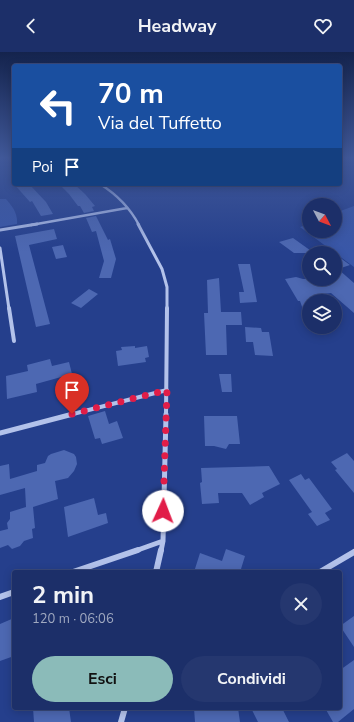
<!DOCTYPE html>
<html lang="it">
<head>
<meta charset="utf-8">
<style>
	:root { --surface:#1c2f69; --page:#25376f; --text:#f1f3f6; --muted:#a0a9c0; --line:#3a4a7d; --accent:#8bbbb9 }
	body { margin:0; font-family:"Nunito Sans",sans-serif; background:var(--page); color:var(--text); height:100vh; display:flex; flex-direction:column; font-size:15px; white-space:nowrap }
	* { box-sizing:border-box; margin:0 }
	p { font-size:13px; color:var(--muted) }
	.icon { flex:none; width:22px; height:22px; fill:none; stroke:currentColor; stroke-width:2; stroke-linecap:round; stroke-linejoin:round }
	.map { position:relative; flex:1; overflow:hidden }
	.sheet { position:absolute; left:12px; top:518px; width:330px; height:140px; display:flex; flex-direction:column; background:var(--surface); border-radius:4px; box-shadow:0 2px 10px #0003,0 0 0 1px var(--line) }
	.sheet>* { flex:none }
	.banner { position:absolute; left:12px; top:12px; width:330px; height:122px; border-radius:4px; box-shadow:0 2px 10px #0003,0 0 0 1px var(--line); background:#1a4fa0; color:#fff; overflow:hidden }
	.needle { width:26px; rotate:131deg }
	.buttons { position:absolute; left:302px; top:146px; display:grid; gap:8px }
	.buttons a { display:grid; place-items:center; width:40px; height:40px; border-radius:50%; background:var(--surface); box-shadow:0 2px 10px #0003,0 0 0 1px var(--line); font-size:20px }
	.pin { position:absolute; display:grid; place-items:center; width:34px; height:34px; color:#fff; margin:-41px -17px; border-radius:50% 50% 50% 0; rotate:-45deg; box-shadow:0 0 4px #0007 }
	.pin .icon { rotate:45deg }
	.me { position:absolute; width:44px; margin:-22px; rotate:2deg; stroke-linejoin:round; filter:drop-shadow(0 0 3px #0008) }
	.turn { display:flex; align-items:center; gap:14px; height:84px; padding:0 20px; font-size:18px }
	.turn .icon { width:52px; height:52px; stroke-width:2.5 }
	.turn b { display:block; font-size:28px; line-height:34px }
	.then { display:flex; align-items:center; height:38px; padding:0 20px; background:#0003; gap:8px; font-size:15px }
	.round { display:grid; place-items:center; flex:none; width:42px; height:42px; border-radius:21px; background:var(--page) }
	.head { display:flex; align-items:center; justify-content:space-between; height:68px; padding:0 20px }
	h1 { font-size:24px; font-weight:700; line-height:30px }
	.primary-button { display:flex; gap:8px; margin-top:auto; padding:8px 20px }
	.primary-button a { flex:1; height:46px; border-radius:24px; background:var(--accent); color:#111; font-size:16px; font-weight:700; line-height:46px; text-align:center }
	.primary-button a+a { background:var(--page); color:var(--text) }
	header { display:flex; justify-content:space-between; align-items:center; height:52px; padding:0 20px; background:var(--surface); font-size:18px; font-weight:700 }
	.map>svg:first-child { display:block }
	.green { fill:#3957a8 }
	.building { fill:#4d68b2 }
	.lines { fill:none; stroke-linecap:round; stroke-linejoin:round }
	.minor-far4 { stroke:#b3c2ea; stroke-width:2.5 }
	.minor-far3 { stroke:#b3c2ea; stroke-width:3 }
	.minor-far2 { stroke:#b3c2ea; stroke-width:4 }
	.minor-far1 { stroke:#b3c2ea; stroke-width:5 }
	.minor { stroke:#b3c2ea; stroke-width:6 }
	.route { stroke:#e11d48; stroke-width:7; stroke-dasharray:0 12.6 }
</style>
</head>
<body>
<header><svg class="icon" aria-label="back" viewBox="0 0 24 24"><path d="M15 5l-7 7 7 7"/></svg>Headway<svg class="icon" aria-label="heart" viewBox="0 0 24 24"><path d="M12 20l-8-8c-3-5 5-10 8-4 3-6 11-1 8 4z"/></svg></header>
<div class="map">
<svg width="354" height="670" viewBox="0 0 354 670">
	<rect width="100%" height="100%" fill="#253f8c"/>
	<path class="green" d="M0 147H6C12 154 18 161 17 172L0 175Z
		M354 154V215L300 175 309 172V179H335V161Z"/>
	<path class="building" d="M14 132H29L46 150 53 162 41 164 32 149 30 150Z
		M59 132H74L85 142 95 154 92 155 94 159 84 161 80 154H78L69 142Z
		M96 164 108 188 110 187 116 207 111 226H99L104 209 96 179 92 180 86 166Z
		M54 177 57 187 29 193 50 272 36 275 15 184Z
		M293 186 314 201H294L279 190Z
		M63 193 67 205 56 207 52 195Z
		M335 202 350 213 338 217 354 231V261L331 241 314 243 316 249H309V269H307L300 249H298L285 227 296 225 303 227H335Z
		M238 212H250L257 250 240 251 239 240H244Z
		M219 226 221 260H241L242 273H226L227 303H206L204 261H208L207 228Z
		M89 237 98 242 81 256 71 251Z
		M245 275 261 276 262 280H269L273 304 255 303 253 290H246Z
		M135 294V296L147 294 149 305 145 306 146 310 118 314 116 299 122 298 121 295Z
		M50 307 52 314 69 310 72 322 36 332 37 340 7 347 6 324 28 319 27 313Z
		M219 322H231L232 340H222Z
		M105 359 109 372 117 369 123 386 102 392 100 386 95 387 88 364Z
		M204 364H237L240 392H229L226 397 214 394H205Z
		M64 398 74 402 76 405 77 412 74 419 68 426 55 429 58 447 33 455 35 476 32 477 33 486 24 489 20 494 12 497 8 493 0 496V479L8 477 7 471 10 467V460L26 455 25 436 0 443V414L9 412 10 427 37 419V413L45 411 48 404 51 402Z
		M347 401 354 409V441L335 418 337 417 331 410Z
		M269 414 280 432 262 441 264 445 250 453 242 441H218L219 451 202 452 200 431 202 430 201 416Z
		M301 422 305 428 309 426 332 457 325 461 330 468 317 474 308 462 312 460 289 428Z
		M94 446 98 463 106 461 108 471 68 485 64 455Z
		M226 497 245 504 241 517 247 520H194L200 501 222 509Z
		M354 564V595L340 574Z
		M14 566V604L0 609V572Z
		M354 608V657L338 670H333L325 656H340V618Z
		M33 656H69L71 670H34Z
		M194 656H238L240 670H195Z
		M251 656H282L289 670H258Z"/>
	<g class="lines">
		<path class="minor-far4" d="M100 132C116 142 130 156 139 173
			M31 173 127 156"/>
		<path class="minor-far3" d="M138 172 162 217 167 235V257
			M0 178 37 172
			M0 196 9 257"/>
		<path class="minor-far2" d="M9 256 14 289
			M69 363 167 338
			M166 363 167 256"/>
		<path class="minor-far1" d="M0 381 73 362
			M135 499 163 489
			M161 499 163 489 166 362"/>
		<path class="minor" d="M73 520 138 498
			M156 520 161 498
			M320 520 354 500
			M0 545 14 540
			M121 670 125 656"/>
	</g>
	<linearGradient id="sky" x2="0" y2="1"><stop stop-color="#14234d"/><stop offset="0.53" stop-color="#405899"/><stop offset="1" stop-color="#405899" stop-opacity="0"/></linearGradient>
	<rect width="354" height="200" fill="url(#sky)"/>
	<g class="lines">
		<path class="route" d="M72 362 167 338 163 459"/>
	</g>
</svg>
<div class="buttons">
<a><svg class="needle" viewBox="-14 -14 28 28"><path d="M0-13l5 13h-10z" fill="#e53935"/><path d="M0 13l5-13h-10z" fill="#a0a9c0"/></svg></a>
<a><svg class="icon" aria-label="search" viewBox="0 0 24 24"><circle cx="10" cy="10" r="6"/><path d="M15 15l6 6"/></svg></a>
<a><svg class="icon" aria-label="layers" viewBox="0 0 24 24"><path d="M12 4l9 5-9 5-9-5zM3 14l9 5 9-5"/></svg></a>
</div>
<div class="pin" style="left:72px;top:362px;background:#d93025"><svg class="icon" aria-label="arrive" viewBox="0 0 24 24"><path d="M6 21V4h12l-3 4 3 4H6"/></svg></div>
<svg class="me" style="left:163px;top:459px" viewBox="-20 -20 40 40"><circle r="19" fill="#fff"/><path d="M0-13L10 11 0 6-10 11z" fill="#e11d48"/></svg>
<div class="banner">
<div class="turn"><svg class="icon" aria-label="left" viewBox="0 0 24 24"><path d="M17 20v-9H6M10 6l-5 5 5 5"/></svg><div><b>70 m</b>Via del Tuffetto</div></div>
<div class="then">Poi<svg class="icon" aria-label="arrive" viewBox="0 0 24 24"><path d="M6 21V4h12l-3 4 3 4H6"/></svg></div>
</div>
<section class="sheet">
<div class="head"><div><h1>2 min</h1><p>120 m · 06:06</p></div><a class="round"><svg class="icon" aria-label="close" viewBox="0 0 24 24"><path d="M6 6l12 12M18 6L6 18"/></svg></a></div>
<div class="primary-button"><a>Esci</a><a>Condividi</a></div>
</section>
</div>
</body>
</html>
